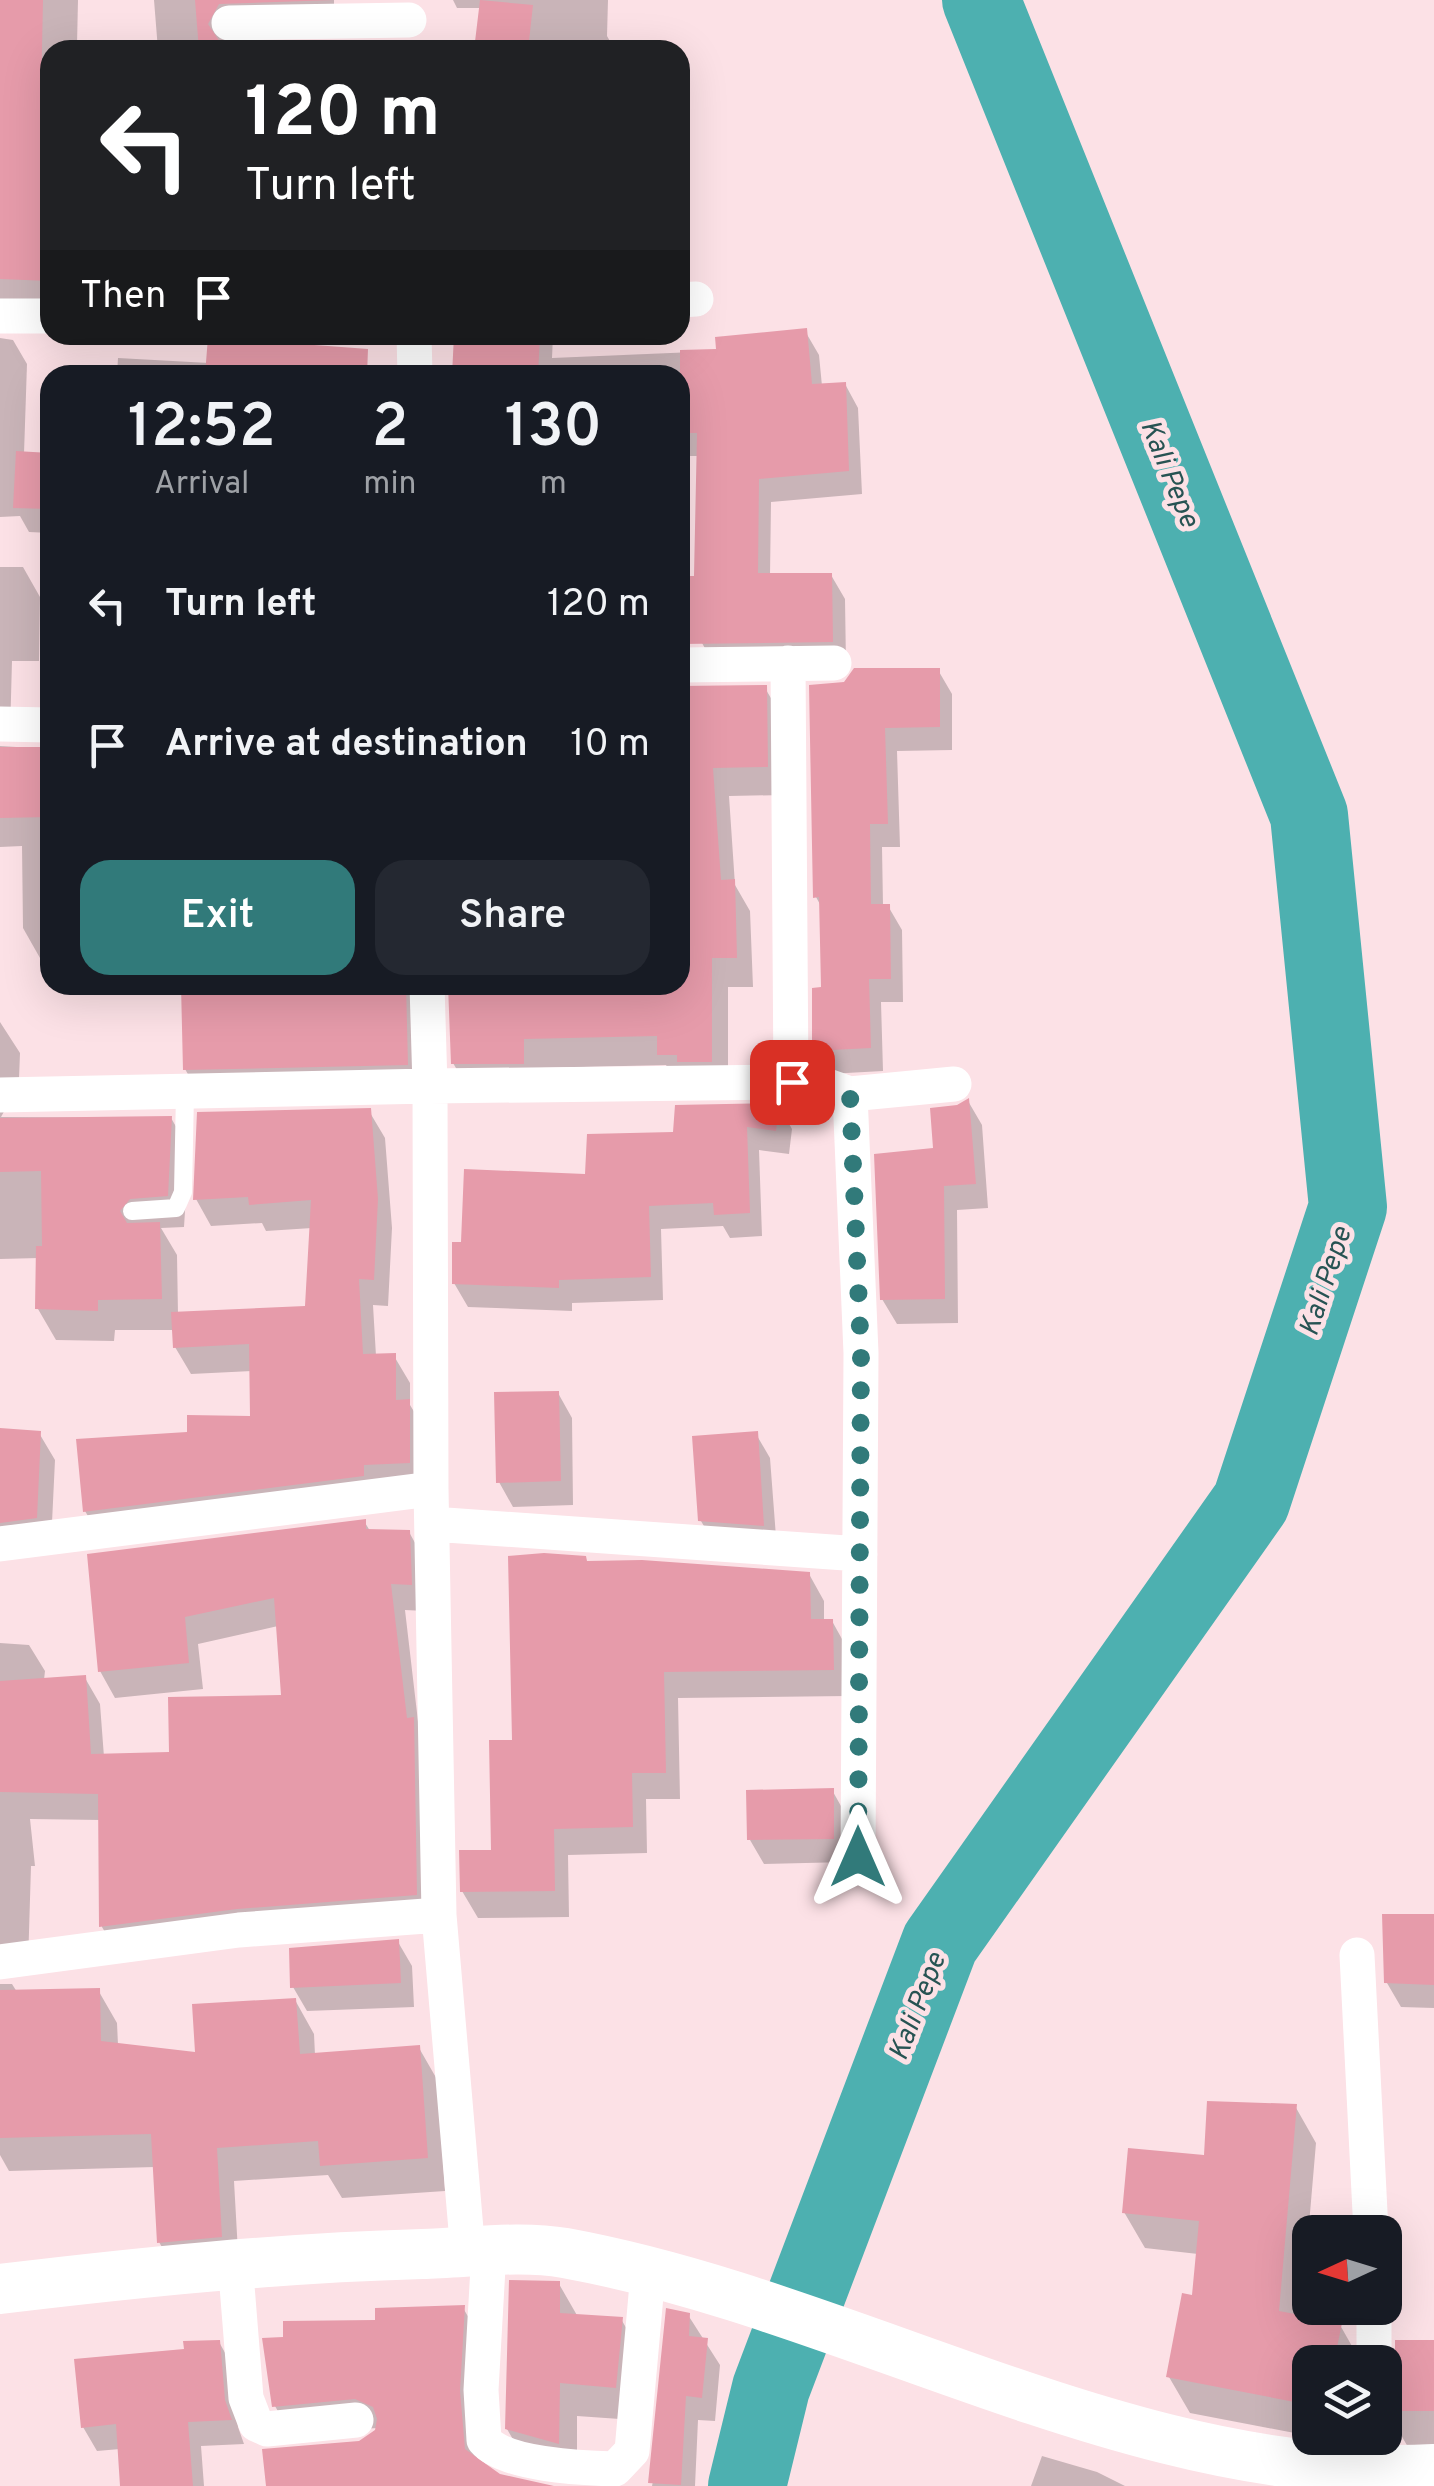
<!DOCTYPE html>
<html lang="en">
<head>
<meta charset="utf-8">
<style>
	:root { --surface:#171b24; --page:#242831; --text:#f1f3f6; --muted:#9ea1a6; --accent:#317a7a }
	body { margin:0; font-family:Overpass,sans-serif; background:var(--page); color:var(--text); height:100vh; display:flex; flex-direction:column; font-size:38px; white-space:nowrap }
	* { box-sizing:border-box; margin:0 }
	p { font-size:32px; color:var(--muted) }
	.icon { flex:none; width:55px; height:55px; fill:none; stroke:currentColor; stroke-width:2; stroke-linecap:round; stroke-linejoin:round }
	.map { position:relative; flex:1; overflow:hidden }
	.sheet { position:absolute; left:40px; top:365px; width:650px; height:630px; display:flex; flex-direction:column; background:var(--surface); border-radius:30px; box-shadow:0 10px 40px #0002 }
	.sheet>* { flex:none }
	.banner { position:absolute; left:40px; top:40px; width:650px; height:305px; border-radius:30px; box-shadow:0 10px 40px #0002; background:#202124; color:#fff; overflow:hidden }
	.needle { width:65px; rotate:266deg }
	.tools { position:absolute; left:1292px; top:2215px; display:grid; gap:20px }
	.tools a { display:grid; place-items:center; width:110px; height:110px; border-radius:20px; background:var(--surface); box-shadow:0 10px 40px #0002; font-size:50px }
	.pin { position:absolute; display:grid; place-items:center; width:85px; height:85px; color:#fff; margin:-42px; border-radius:20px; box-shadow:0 5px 15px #0006 }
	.me { position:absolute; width:110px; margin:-55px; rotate:0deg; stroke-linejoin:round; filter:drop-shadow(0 0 8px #0008) }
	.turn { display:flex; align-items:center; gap:35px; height:210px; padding:0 40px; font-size:45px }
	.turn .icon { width:130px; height:130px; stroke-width:2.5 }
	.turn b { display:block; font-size:70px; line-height:85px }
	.then { display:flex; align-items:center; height:95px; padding:0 40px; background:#0003; gap:20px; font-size:38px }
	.eta { display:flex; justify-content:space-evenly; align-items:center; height:170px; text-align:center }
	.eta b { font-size:60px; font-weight:600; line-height:70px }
	.action { display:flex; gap:20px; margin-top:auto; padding:20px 40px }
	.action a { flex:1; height:115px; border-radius:30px; background:var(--accent); color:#fff; font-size:40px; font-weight:600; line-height:115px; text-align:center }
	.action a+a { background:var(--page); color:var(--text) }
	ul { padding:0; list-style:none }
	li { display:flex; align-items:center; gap:30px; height:140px; padding:0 40px }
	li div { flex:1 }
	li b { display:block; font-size:38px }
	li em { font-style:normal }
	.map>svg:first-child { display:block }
	.shadow { fill:#0003 }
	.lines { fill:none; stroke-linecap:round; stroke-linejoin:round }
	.river { stroke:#4db0b0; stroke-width:78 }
	.building { fill:#e69baa }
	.lane { stroke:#fff; stroke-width:18 }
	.street { stroke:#fff; stroke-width:35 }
	.secondary { stroke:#fff; stroke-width:50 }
	.route { stroke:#317a7a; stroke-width:18; stroke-dasharray:0 32.4 }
	.labels { text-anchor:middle; stroke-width:10; stroke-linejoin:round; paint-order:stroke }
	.water-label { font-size:28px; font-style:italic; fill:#275353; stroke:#fce1e6 }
</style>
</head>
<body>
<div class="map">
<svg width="1434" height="2486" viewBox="0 0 1434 2486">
	<rect width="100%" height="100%" fill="#fce1e6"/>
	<path class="shadow" d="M0 0H78L77 45 57 44V50H50V307L0 321Z
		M154 0H334V23L232 27 223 44H389L393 50H158Z
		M453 0H608L607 36 615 50H477L481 8H457Z
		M805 331 819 355 822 386 845 384 858 408 862 494 771 502 770 576 831 575 845 599 846 665 715 666 702 643 699 456H680V375H455L456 335H553L552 358 718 351Z
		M0 338 13 340 27 364 24 454 50 455V533L29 532 20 516 0 517Z
		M118 358 209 363 340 375H117Z
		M0 567H23L40 597 39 661H12L10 734 0 741Z
		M938 670 952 694V750L897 751 900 847H882L883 906H888L902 930 903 1002H881L883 1071 828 1074 815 1050 823 990 822 908 816 897 812 687Z
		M765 688 782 717 783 795 729 796 735 885 750 911 753 987H728V1090L677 1084 666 1065 540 1068 470 1092 453 1063 451 994 445 993 431 997 424 1094 202 1099 185 1069 183 985H680V698Z
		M0 746 50 749V957L40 958 23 928 22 846 0 847Z
		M0 1022 20 1053 18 1105 6 1108 1 1117 171 1118 189 1149 184 1227 161 1228 177 1255 178 1314 307 1308 312 1228 266 1231 262 1223 211 1226 196 1199 369 1111 385 1138 392 1228 388 1306 373 1305 376 1356H394L410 1383V1405L424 1428V1489L101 1538 85 1511 190 1434 252 1418V1371L191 1374 175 1347 174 1330H115L114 1341 56 1340 38 1309 39 1258 0 1259Z
		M968 1101 982 1125 988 1208 957 1210 958 1323 897 1324 882 1299 936 1150 958 1107Z
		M779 1106 792 1129 789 1154 759 1150 762 1236 730 1238 723 1226 661 1229 663 1300 572 1303V1311L468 1307 454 1283 464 1245 676 1134Z
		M558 1393 572 1418 573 1505 513 1507 499 1482Z
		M0 1430 39 1433 55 1460 51 1544 0 1558Z
		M756 1434 770 1458 777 1550 715 1545 701 1521Z
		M364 1521 370 1531 409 1532 424 1559 425 1611 405 1610 419 1730 431 1921 117 1953 102 1927 101 1820 30 1819 35 1866H31L28 1965 0 1975V1643L29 1645 45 1671 44 1680 85 1678 100 1704 104 1757 172 1754 284 1697 278 1626 198 1644 203 1689 115 1698 100 1671 89 1557Z
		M588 1564 809 1574 824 1601V1621H832L847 1648 848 1696 678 1698 680 1799H646L647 1853 568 1855 569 1917 478 1918 462 1891 493 1852 514 1742Z
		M832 1790 846 1815 847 1862 764 1864 750 1840Z
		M1434 1917V2008L1401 2007 1387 1983Z
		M398 1942 412 1966 414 2007 307 2011 293 1987Z
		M0 1984H12L17 1992 98 1990 117 2023 118 2045 198 2055 295 2000 314 2034 315 2055 419 2048 438 2081 445 2191 342 2198 328 2175 234 2181 239 2270 178 2275 159 2242 155 2167 9 2171 0 2155Z
		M1295 2106 1316 2143 1301 2318 1340 2325 1361 2362H1310V2436L1190 2413 1169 2377 1195 2298 1198 2254 1145 2248 1124 2212Z
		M559 2284 578 2317 621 2319 640 2352 634 2420 577 2416V2475L526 2462 507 2429Z
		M463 2308 479 2335 477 2463 499 2477 537 2486H268L360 2443 378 2428 290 2433 275 2406 377 2322Z
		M688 2315 720 2365 715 2421 698 2420 695 2486H652Z
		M219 2342 233 2367 238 2427 244 2444 201 2446 204 2486H123L120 2449 97 2451 83 2427 186 2351Z
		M1434 2342V2447H1408L1387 2411 1398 2364Z
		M1318 2438H1347L1346 2443Z
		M1042 2456 1097 2472 1125 2486H1031Z"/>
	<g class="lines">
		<path class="river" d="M747 2486 771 2388 940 1943 1251 1502 1348 1207 1309 815 981 0"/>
	</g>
	<path class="building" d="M0 0H43L41 96 50 97V281L0 279Z
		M195 0H334L219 4 208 24 220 42H391V50H199Z
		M480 0 533 5 528 50H474Z
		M807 328 812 384 846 382 849 471 759 479 758 573H832L833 642 680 644V576H694L697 433H680V350L716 349 715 337Z
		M454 335H540L538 375H452Z
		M208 337 368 349 367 375H205Z
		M16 451 50 453V509L13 508Z
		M854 668H940V727L885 728 888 824H870L871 904H890L891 979H869L871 1048 812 1051V988L821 987 819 897 813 898 809 685 844 682Z
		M767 685 768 767 713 768 721 880 735 879 737 958H712V1062H677V1055H657V1036L524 1039V1064H451L448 985H680V686Z
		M0 747H50V817L0 818Z
		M181 985H406L408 1065 183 1070Z
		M969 1098 976 1184 944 1186 945 1299 880 1300 874 1154 933 1148 930 1108 957 1105Z
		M780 1103 776 1131 747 1127 750 1213 714 1215 713 1203 649 1206 651 1277 559 1280V1288L452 1284V1242H461L464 1169 585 1174 587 1134 673 1132 675 1105Z
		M371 1108 378 1199 374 1280 359 1279 363 1354 396 1353V1400L410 1399V1463L364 1465V1476L83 1512 76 1439 187 1432V1415L250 1416 249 1344 173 1348 171 1312 305 1306 311 1200 249 1205 248 1197 193 1200 197 1112Z
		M172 1116 168 1196 130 1199 120 1211 127 1223 160 1222 162 1299 98 1300V1311L35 1309 36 1246H42L41 1171 0 1172V1118Z
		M559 1391 561 1481 496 1483 494 1392Z
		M0 1428 41 1431 37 1518 0 1523Z
		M758 1431 764 1526 698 1521 692 1436Z
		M366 1519V1529L410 1530 412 1585 391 1584 407 1718 414 1717 417 1895 237 1909 99 1927 98 1794 0 1792V1681L86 1675 91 1754 169 1752 168 1697 281 1695 274 1598 185 1617 189 1663 98 1672 87 1554Z
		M544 1553 586 1556 587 1561 642 1560 810 1572 811 1619H833L834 1670 664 1672 666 1773H632L633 1827 554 1829 555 1891 460 1892 459 1850H491L489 1740H512L508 1556Z
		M834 1788V1839L747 1840 746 1790Z
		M1382 1914H1434V1985L1384 1983Z
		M399 1939 401 1983 290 1988 289 1948Z
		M100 1988 101 2041 195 2052 192 2004 296 1998 300 2054 420 2045 428 2158 320 2166 318 2141 217 2148 222 2237 157 2243 151 2134 0 2138V1990Z
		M1207 2101 1297 2104 1279 2311 1342 2323 1334 2362H1310V2405L1166 2377 1182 2293 1192 2295 1199 2221 1122 2213 1128 2148 1204 2155Z
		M509 2280 560 2281V2313L623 2317 616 2388 560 2383 559 2444 505 2429Z
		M465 2305 460 2391 465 2449 500 2474 554 2486H266L262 2449 359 2441 375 2430 377 2419 373 2407 355 2399 272 2407 262 2338 283 2337V2321L375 2320V2308Z
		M666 2308 690 2313 689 2336 708 2338 702 2398 686 2396 681 2485 648 2483Z
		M220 2340 225 2400 232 2420 188 2422 193 2486H120L116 2424 81 2428 74 2359 184 2349 183 2341Z
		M1395 2340H1434V2411H1385V2380L1395 2363Z"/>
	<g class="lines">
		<path class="lane" d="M132 1211 176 1208 183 1192 185 1093"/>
		<path class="street" d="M229 23 409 20
			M680 300 696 299
			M0 316H50
			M414 335 415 375
			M788 663 791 1082
			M680 665 834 663
			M0 724 50 725
			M427 985 430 1086 791 1082 822 1084 850 1094 954 1084
			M850 1094 861 1353 858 1857
			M0 1095 430 1086 431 1489
			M432 1524 860 1554
			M0 1544 431 1489 439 1915
			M1357 1955 1371 2232
			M0 1962 239 1930 439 1915 468 2253
			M489 2250 481 2390 484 2440C505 2465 582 2468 615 2469L632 2451 648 2273
			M235 2261 246 2398 256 2424 267 2429 356 2420
			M1374 2308V2362"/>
		<path class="secondary" d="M0 2289C141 2272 280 2258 422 2254 469 2253 519 2245 565 2253 855 2306 1137 2486 1434 2469"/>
	</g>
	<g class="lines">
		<path class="route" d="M792 1082 822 1084 850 1094 861 1353 858 1857"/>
	</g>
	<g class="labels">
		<g class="water-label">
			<text transform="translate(1171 473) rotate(68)" y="10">Kali Pepe</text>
			<text transform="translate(1324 1281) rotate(-72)" y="10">Kali Pepe</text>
			<text transform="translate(916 2006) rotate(-69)" y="10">Kali Pepe</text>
		</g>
	</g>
</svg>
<div class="tools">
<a><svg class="needle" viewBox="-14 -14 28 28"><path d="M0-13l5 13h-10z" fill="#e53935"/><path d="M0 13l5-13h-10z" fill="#9ea1a6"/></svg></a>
<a><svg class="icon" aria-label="layers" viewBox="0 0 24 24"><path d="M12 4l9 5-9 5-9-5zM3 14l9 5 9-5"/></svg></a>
</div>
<div class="pin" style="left:792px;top:1082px;background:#d93025"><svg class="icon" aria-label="arrive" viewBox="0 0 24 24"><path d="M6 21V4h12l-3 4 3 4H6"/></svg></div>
<svg class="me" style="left:858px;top:1857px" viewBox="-20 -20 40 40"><path d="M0-17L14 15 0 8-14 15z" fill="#317a7a" stroke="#fff" stroke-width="4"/></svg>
<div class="banner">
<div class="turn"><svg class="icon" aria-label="left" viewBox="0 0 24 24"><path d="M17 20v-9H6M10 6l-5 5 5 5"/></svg><div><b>120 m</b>Turn left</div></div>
<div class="then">Then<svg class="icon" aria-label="arrive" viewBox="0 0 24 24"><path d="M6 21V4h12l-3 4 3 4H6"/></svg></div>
</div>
<section class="sheet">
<div class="eta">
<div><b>12:52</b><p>Arrival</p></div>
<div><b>2</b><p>min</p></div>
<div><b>130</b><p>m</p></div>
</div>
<ul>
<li><svg class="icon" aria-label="left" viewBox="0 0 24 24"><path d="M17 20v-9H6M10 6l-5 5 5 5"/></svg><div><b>Turn left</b></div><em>120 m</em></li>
<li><svg class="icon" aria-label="arrive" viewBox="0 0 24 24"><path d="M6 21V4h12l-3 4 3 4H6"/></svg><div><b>Arrive at destination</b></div><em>10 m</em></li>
</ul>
<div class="action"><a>Exit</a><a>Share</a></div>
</section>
</div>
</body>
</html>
